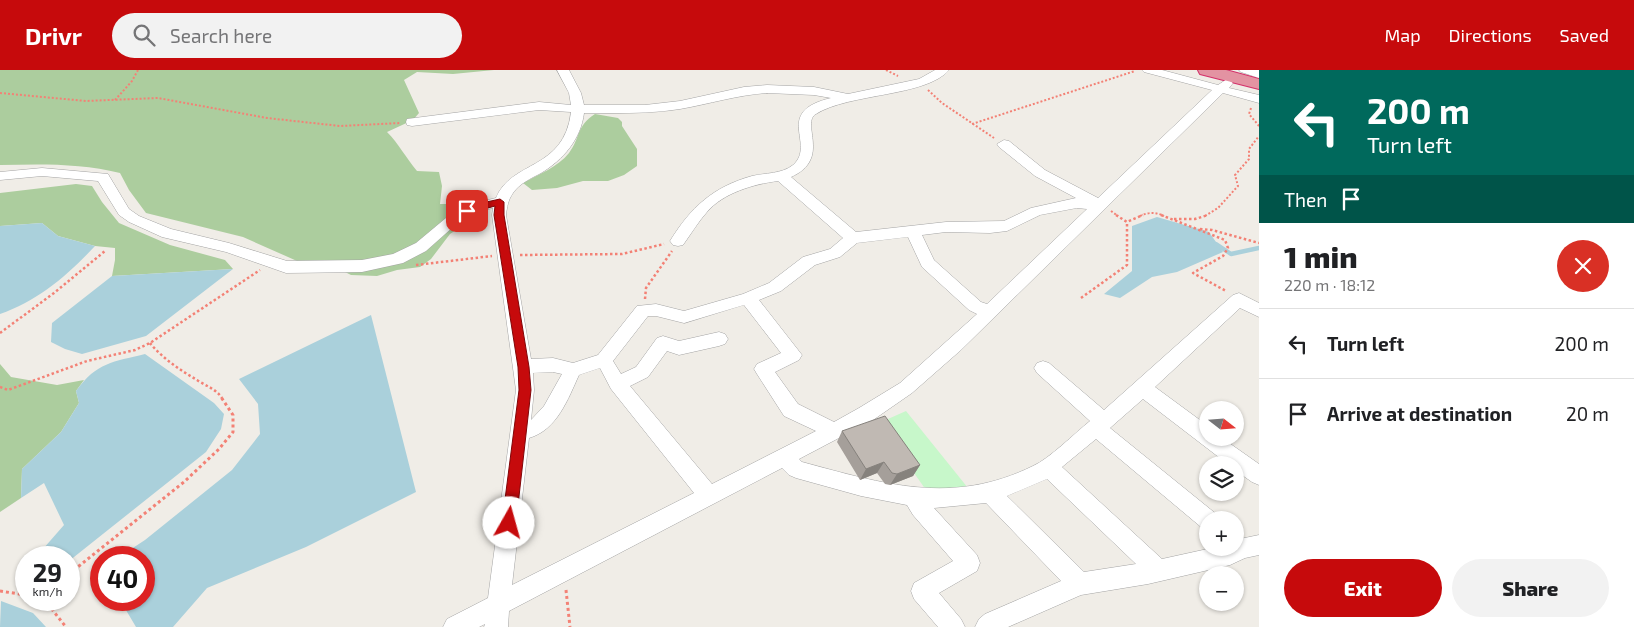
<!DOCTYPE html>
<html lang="en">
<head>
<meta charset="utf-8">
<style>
  :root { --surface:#fff; --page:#f2f2f2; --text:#202124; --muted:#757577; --line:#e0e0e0; --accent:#c60a0c }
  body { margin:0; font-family:"Exo 2",sans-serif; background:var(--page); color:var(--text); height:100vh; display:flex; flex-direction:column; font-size:19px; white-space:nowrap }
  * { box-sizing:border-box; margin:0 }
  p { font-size:16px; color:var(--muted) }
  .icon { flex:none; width:28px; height:28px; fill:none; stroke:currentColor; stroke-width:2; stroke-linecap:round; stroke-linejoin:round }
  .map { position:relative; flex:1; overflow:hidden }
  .side { display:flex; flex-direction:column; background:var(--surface); width:375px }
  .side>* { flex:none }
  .hud { background:#00695c; color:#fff; overflow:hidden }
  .needle { width:32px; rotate:107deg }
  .tools { position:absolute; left:1199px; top:331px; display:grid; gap:10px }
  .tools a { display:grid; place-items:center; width:45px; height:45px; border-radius:50%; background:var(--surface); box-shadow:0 1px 4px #0004; font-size:25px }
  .speed { position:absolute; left:15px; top:476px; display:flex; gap:10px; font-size:25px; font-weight:700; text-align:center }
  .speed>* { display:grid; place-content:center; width:65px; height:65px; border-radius:50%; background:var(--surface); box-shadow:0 1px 4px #0004; line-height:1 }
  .speed small { font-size:12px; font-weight:400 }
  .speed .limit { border:8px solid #d22; background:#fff; color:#111 }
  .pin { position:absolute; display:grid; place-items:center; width:42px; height:42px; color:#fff; margin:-21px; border-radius:10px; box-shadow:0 2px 8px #0006 }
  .me { position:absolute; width:55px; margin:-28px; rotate:7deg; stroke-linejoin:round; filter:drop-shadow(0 0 4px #0008) }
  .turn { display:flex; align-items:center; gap:18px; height:105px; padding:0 25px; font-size:22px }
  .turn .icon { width:65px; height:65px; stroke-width:2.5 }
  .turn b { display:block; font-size:35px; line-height:42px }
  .then { display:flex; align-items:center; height:48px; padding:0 25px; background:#0003; gap:10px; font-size:19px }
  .round { display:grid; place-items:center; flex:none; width:52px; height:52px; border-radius:26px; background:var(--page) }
  .summary { display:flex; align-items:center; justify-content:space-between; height:85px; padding:0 25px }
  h1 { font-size:30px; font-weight:800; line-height:38px }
  .primary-button { display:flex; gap:10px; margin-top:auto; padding:10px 25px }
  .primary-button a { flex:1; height:58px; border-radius:30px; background:var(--accent); color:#fff; font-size:20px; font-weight:800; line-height:58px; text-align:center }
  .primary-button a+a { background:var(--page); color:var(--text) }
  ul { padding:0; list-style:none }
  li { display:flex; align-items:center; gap:15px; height:70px; padding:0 25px; border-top:1px solid var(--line) }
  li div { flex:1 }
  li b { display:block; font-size:19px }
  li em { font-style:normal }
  header { display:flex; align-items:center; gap:30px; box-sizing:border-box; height:70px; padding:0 25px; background:var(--accent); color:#fff }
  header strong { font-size:24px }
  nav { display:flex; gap:28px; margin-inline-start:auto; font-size:18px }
  .search { width:350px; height:45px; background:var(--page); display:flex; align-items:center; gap:12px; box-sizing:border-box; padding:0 18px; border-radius:28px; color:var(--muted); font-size:19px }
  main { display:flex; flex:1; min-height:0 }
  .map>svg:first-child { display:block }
</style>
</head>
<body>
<header>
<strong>Drivr</strong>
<div class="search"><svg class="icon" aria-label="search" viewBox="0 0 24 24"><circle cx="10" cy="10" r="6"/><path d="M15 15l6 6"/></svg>Search here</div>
<nav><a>Map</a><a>Directions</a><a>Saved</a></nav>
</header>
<main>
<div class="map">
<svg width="1259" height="557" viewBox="0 0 1259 557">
  <rect width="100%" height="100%" fill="#f0ede7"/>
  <path fill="#accd9e" d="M0,0H494L453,4L417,2L404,10L419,43L413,50L387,62C399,74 406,88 417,101L439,102L442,116L440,134H462L480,144L450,164L431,189L420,197L397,200L377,206L351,205L325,192L297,191L243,167L146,143L129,120L120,103C81,93 40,94 0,95Z
    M595,44L618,48L622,52V56L637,79V96L624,105L608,111H583L557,118L532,120L523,113C539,104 558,97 569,83C581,67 576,56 595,44Z
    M76,114L92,116L102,132L119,153L170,175L225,190L233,199L112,206L115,190V178L95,176L58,166L42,153L0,156V123Z
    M0,294L11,307L57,315L84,310L76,321L79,333L61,362L22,399L21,428L0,442Z"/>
  <path fill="#c7f7ca" d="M906,341L968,418L926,420L879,353Z"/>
  <path fill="#aad0db" d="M1157,147L1209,162L1223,182L1177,202L1152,207L1120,228L1104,224L1132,201V156Z
    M42,153L58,166L95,176C68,205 38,231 0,244V156Z
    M233,199L146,266L82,284L65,279L51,272L52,253L112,206Z
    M371,245L416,422L306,477L207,518L173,557H136L120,530H144V488L119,487L145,470L232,400L260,364L258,334L239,309Z
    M145,284L214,333L224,344L221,359L206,382L69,491V488L36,487L64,455L44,413L21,428L22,399L61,362L79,333L76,321C97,292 113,292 145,284Z
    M1,531L33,543L46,557H0Z"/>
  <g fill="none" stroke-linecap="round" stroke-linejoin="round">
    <path stroke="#aad0db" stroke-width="4.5" d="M1216,174L1231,184L1259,178"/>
    <g stroke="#a4a4a4" stroke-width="1">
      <path id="minor" d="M557,0H569L581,23L584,35H645L680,31L744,17L767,15L814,17L848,24L919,9L935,0H949C926,27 849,23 816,44C800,53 832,89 791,107L856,162L946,152L1004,151L1031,138L1076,128L1035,106L999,77L997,74L1004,70L1009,71L1045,100L1098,128L1212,20L1144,2L1142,0H1162L1218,15L1227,9L1233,13L1229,18L1259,25V33L1223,23L961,280L912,323L873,350L799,389L802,392C884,414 952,436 1033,396C1049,389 1075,363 1090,351L1037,303L1034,298L1037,293L1043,291L1049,293L1104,340L1233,225L1239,223L1259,233V247L1240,238L1155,317L1208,356V368H1222L1259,394V415L1252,412L1235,400V395H1229L1143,329L1110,358L1215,443L1219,450H1208V460L1201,457L1096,369L1062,397L1162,489L1212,478H1235V470L1259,465V485L1245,488L1230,495L1148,514L1081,525L1008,557H975L979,549L985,544L1061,511L986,433L934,438L977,485L980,493L977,501L939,523L961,549L965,557H938L914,529L911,521L914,513L953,491L913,445L907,435L861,426L796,408L789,405L782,398L509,541L508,557H484L485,554L479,557H443L447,549L488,528L516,320L492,145L493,138L480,141L462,149L426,181L403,193L362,202L286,203L226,182L162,167L129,152L119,145L98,111L42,106L0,110V102L42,98L108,104L129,139L139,146L171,159L229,173L287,191L362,190L393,184L416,173L452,143L471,134L496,128C511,90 564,101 571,42L539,40L412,56L407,55L406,52L407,49L539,32L571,35L569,23ZM767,23L814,25L831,28C772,42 817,74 793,95C782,104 765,103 752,106C713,117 691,137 670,171L673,175L678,176L683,175C691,164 698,152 707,142C723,123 754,114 778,111L843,168L830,179L803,187L769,213L743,224L684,241L656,234L637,236L598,285L573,293L553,288L531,289L506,145C507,137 508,130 513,123C519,114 531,108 541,103C563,90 581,69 584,43C616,43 648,44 680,39C709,34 737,25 767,23ZM1077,138L1087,139L987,234L981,232L934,190L922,165L946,162L990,163L1007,161L1040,145ZM908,167L922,197L969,240L977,244L900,313L859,338L834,352L798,334L775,302L799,290L802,285L759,230L781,221L815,195L840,187L857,173ZM744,235L781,283L757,294L754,299L757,304L784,346L816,361L712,414L630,316L648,307L667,281L679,285L719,276L725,274L728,269L725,264L719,262L679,271L663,266L657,268L636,297L621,304L613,291L648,246H656L684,253ZM600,298L611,319L694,423L512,515L529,368C557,360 568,329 579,305ZM553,302L562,304L544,336L531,350L534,320L533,303ZM1047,409L1136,494L1084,502L1007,426Z
        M1239,0H1259V8L1241,2Z"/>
    </g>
    <g stroke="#d32f69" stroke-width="2">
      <path id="highway" d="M1198,0H1226L1259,9V19L1200,4Z"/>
    </g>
    <path stroke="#f38175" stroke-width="2" stroke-dasharray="2 2" stroke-linecap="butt" d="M886,0L898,6
      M928,20L942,33L994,68
      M0,23L86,31L158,28L267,48L340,56L400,53
      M115,30L132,11L138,0
      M1251,38L1249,44L1259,56
      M972,54L1135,1
      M1111,141L1118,146
      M1140,146C1148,142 1156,142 1164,146
      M1205,146L1218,138L1238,116L1235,105L1249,89V79L1259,66"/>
    <path stroke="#f38175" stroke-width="2.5" stroke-dasharray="2.5 2.5" stroke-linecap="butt" d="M1116,145L1127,152L1143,145
      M1161,145L1225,170L1228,178L1223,186L1193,203L1226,221
      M1174,149H1195L1208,145
      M1200,159L1212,160L1259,173
      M520,185L622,184L664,174
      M416,195L492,186
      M1081,228L1127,195V152
      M645,229L646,218L672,181
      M0,263L54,223L105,181
      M150,273C162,288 180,300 197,310C206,316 216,319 222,328
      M0,317L8,320L87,291L135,280L150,273L260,200"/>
    <path stroke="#f38175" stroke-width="3" stroke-dasharray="3 3" stroke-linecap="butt" d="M69,504L184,412L219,379L233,362V345L221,327
      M566,520L570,557
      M0,521L26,525
      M36,530L50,537L66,557"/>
    <use href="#minor" fill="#fff" fill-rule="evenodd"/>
    <use href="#highway" fill="#e393a2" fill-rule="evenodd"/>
  </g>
  <path fill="#a59f9a" d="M842,361L920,395L913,406L890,415L885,414L877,403L860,410L837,372Z"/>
  <path fill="#86827d" d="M884,392L877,403L860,410L866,399Z
    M920,395L913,406L890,415L897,404Z"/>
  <path fill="#c0b9b3" stroke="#86827d" d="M885,346L920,395L897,404L892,403L884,392L866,399L842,361Z"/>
  <path fill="#c60a0c" stroke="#810608" d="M500,129L504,132V145L529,297L531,320L516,453L514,458L509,460L504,458L502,453L519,320L518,297L494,145L495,136L467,144L462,141L473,135Z"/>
</svg>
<div class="tools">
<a><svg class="needle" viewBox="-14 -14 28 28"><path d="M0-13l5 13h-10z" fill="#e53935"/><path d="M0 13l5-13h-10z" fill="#757577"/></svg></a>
<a><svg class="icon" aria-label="layers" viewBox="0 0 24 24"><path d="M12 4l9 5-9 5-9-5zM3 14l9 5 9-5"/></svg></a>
<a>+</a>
<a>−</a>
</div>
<div class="speed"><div>29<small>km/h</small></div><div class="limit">40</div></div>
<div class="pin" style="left:467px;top:141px;background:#d93025"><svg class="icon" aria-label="arrive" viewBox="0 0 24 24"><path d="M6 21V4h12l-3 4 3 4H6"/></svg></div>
<svg class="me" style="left:509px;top:453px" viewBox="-20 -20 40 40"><circle r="19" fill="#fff"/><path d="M0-13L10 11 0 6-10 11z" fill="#c60a0c"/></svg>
</div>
<section class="side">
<div class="hud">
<div class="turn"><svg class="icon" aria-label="left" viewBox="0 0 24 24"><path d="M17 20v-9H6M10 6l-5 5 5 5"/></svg><div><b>200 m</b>Turn left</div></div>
<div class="then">Then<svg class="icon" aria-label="arrive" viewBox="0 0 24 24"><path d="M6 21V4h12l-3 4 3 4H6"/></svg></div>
</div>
<div class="summary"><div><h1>1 min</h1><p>220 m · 18:12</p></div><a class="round" style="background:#d93025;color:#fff"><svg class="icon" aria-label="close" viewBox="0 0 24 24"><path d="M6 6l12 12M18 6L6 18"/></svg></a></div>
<ul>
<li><svg class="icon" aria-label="left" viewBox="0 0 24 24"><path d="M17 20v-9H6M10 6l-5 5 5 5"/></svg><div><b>Turn left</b></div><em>200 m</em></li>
<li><svg class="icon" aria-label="arrive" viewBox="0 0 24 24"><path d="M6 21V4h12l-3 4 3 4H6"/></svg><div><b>Arrive at destination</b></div><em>20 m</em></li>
</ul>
<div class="primary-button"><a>Exit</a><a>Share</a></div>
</section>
</main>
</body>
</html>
